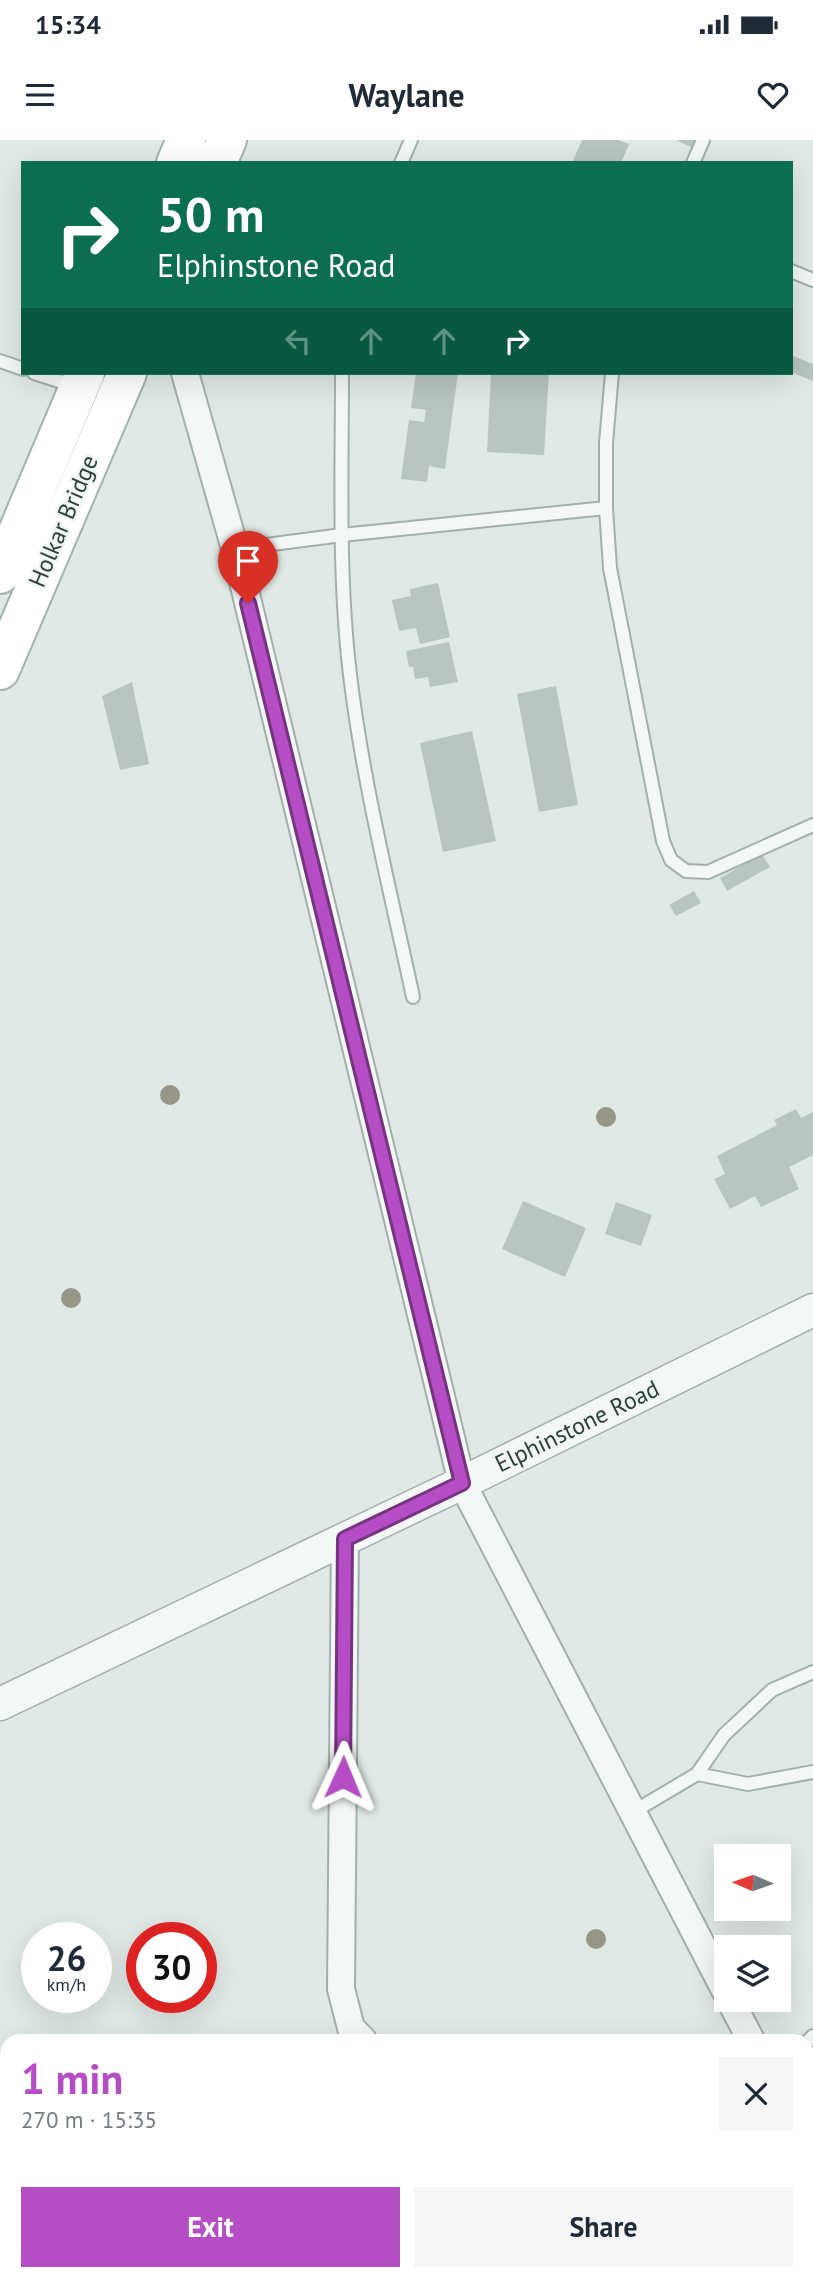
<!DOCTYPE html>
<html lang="en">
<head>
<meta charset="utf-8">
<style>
  :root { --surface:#fff; --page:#f6f6f7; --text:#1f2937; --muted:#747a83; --accent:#b54ec5 }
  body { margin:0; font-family:"PT Sans",sans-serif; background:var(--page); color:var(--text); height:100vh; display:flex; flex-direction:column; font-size:26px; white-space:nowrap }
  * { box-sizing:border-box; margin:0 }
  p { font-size:23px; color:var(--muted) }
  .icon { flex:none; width:38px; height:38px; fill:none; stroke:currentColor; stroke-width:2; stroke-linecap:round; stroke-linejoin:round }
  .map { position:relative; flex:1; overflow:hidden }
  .side { position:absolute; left:0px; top:1894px; width:814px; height:247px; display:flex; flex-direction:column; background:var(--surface); border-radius:21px 21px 0 0; box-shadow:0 7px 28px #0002 }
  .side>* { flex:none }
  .top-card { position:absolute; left:21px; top:21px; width:772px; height:214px; border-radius:0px; box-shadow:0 7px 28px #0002; background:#0b6e4f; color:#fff; overflow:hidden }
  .needle { width:46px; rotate:272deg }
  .tools { position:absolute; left:714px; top:1704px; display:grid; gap:14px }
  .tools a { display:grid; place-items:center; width:77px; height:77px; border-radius:0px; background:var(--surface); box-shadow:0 7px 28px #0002; font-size:35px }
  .speed { position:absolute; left:21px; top:1782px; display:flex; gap:14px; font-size:35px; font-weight:700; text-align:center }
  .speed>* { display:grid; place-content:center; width:91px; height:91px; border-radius:50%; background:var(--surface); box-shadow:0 7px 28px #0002; line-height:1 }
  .speed small { font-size:18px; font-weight:400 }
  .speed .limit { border:10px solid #d22; background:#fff; color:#111 }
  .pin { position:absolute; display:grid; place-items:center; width:60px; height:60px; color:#fff; margin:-72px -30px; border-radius:50% 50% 50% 0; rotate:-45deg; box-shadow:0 0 7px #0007 }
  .pin .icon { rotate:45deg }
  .me { position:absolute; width:77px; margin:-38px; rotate:1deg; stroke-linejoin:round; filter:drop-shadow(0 0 5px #0008) }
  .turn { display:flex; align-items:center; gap:24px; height:147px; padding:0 21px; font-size:32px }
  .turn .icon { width:91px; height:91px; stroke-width:2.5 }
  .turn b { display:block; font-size:49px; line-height:60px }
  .lanes { display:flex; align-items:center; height:66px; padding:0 21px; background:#0003; justify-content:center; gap:35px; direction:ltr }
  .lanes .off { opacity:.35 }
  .round { display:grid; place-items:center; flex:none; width:74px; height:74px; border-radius:0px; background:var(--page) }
  .overview { display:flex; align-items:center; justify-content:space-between; height:119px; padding:0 21px }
  h1 { font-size:42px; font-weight:800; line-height:52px; color:var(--accent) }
  .primary-button { display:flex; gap:14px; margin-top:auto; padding:14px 21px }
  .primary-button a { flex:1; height:80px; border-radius:0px; background:var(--accent); color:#fff; font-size:28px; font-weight:800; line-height:80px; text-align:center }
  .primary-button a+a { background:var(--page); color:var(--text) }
  .status { display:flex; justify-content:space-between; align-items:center; height:49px; padding:0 35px; background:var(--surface); direction:ltr }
  .status svg { height:19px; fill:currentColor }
  header { display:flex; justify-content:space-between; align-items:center; height:91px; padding:0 21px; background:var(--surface); font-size:32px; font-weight:800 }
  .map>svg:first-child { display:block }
</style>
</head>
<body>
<div class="status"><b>15:34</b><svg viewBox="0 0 49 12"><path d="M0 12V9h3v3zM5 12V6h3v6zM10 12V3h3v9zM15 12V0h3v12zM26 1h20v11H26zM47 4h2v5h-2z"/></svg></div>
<header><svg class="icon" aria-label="menu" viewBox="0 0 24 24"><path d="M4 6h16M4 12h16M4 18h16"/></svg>Waylane<svg class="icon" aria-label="heart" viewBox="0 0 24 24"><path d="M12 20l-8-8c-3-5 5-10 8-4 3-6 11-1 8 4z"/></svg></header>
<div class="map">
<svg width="813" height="2139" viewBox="0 0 813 2139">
  <rect width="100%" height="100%" fill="#e1e9e6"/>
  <path fill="#b8c5c0" d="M582,0H619L629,4L621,23H572Z
    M676,0H698L693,8Z
    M791,215L813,224V241L791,232Z
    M416,233H458L445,329L429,326L427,342L401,339L409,280L424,282L426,270L411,268Z
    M491,233H549L544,315L487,312Z
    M438,443L450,497L420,504L416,488L399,491L392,460L411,456L410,449Z
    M449,502L458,542L430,547L428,537L415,539L413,527H409L406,511Z
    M132,542L149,624L120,630L102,556Z
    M556,546L578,665L539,672L517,554Z
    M472,591L496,701L443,712L420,603Z
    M762,714L770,727L727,751L720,738Z
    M694,751L701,763L676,776L669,765Z
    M796,969L801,978L813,972V1015L789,1027L799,1049L761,1067L755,1056L730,1069L714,1039L725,1034L717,1016L777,985L774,980Z
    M523,1061L586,1088L565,1137L502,1109Z
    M616,1062L652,1075L641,1106L605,1094Z
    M655,2133H744L735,2139H658Z"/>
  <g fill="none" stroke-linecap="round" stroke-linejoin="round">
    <g stroke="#a3afab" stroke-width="16">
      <path id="service" d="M401,23L411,0
        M693,23L703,0
        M791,131L813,140
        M0,221L23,229
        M34,233L75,246
        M342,233C342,333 338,435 350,535C363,643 390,750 413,857
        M606,368V303L612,233
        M235,409L342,395L606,368L610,428L663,701L671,720L686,731L708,732L813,685
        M697,1634L748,1644L813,1632
        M633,1672L697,1634L724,1595L772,1550L813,1532
        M807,1902L813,1896"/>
    </g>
    <g stroke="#a3afab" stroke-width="30">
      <path id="minor" d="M185,233L235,409L462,1343L726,1852
        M345,1399L341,1849L351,1888L363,1900
        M730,1860L751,1900
        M807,2007L813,2019"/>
    </g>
    <g stroke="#a3afab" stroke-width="35">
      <path id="tertiary" d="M0,1564L462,1343L813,1170"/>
    </g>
    <g stroke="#a1b3ac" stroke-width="42">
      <path id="primary" d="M176,23L186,0
        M217,23L227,0
        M0,434L85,233
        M0,530L127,233"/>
    </g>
    <use href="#service" stroke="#f3f7f6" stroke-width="12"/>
    <use href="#minor" stroke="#f3f7f6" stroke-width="26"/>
    <use href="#tertiary" stroke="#f3f7f6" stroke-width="32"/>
    <use href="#primary" stroke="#fff" stroke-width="38"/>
  </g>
  <g fill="#979787">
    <circle cx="170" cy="955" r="10"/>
    <circle cx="606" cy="977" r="10"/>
    <circle cx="71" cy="1158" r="10"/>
    <circle cx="596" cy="1799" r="10"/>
  </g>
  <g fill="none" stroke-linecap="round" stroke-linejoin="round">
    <g stroke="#763380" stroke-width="18">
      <path id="route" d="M248,463L462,1343L345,1399L343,1637"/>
    </g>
    <use href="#route" stroke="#b54ec5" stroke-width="12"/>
  </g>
  <g text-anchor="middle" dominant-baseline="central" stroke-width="5" stroke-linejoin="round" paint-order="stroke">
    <g font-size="24" fill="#2a3f38" stroke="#f0f6f4">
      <text transform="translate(63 381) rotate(-67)">Holkar Bridge</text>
      <text transform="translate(577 1286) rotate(-26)">Elphinstone Road</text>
    </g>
  </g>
</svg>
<div class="tools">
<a><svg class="needle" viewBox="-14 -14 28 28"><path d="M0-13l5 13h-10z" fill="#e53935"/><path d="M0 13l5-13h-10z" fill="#747a83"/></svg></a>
<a><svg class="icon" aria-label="layers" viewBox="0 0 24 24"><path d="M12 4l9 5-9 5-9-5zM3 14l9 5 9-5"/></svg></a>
</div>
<div class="speed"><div>26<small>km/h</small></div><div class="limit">30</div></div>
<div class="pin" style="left:248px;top:463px;background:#d93025"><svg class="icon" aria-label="arrive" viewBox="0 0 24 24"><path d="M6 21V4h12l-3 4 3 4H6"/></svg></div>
<svg class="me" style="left:343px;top:1637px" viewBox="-20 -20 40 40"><path d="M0-17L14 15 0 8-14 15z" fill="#b54ec5" stroke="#fff" stroke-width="4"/></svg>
<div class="top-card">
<div class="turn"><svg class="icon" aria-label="right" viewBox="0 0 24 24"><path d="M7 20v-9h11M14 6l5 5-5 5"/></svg><div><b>50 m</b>Elphinstone Road</div></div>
<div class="lanes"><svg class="icon off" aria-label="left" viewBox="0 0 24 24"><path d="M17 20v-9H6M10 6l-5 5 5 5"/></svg><svg class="icon off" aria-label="ahead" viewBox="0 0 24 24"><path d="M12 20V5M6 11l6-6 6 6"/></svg><svg class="icon off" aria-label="ahead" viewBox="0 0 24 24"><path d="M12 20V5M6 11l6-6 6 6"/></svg><svg class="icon" aria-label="right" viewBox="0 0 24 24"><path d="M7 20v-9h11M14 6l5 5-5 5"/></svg></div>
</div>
<section class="side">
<div class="overview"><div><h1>1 min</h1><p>270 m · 15:35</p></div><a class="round"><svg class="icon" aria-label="close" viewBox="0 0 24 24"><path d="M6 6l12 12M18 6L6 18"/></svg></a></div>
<div class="primary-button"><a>Exit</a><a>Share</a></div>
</section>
</div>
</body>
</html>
